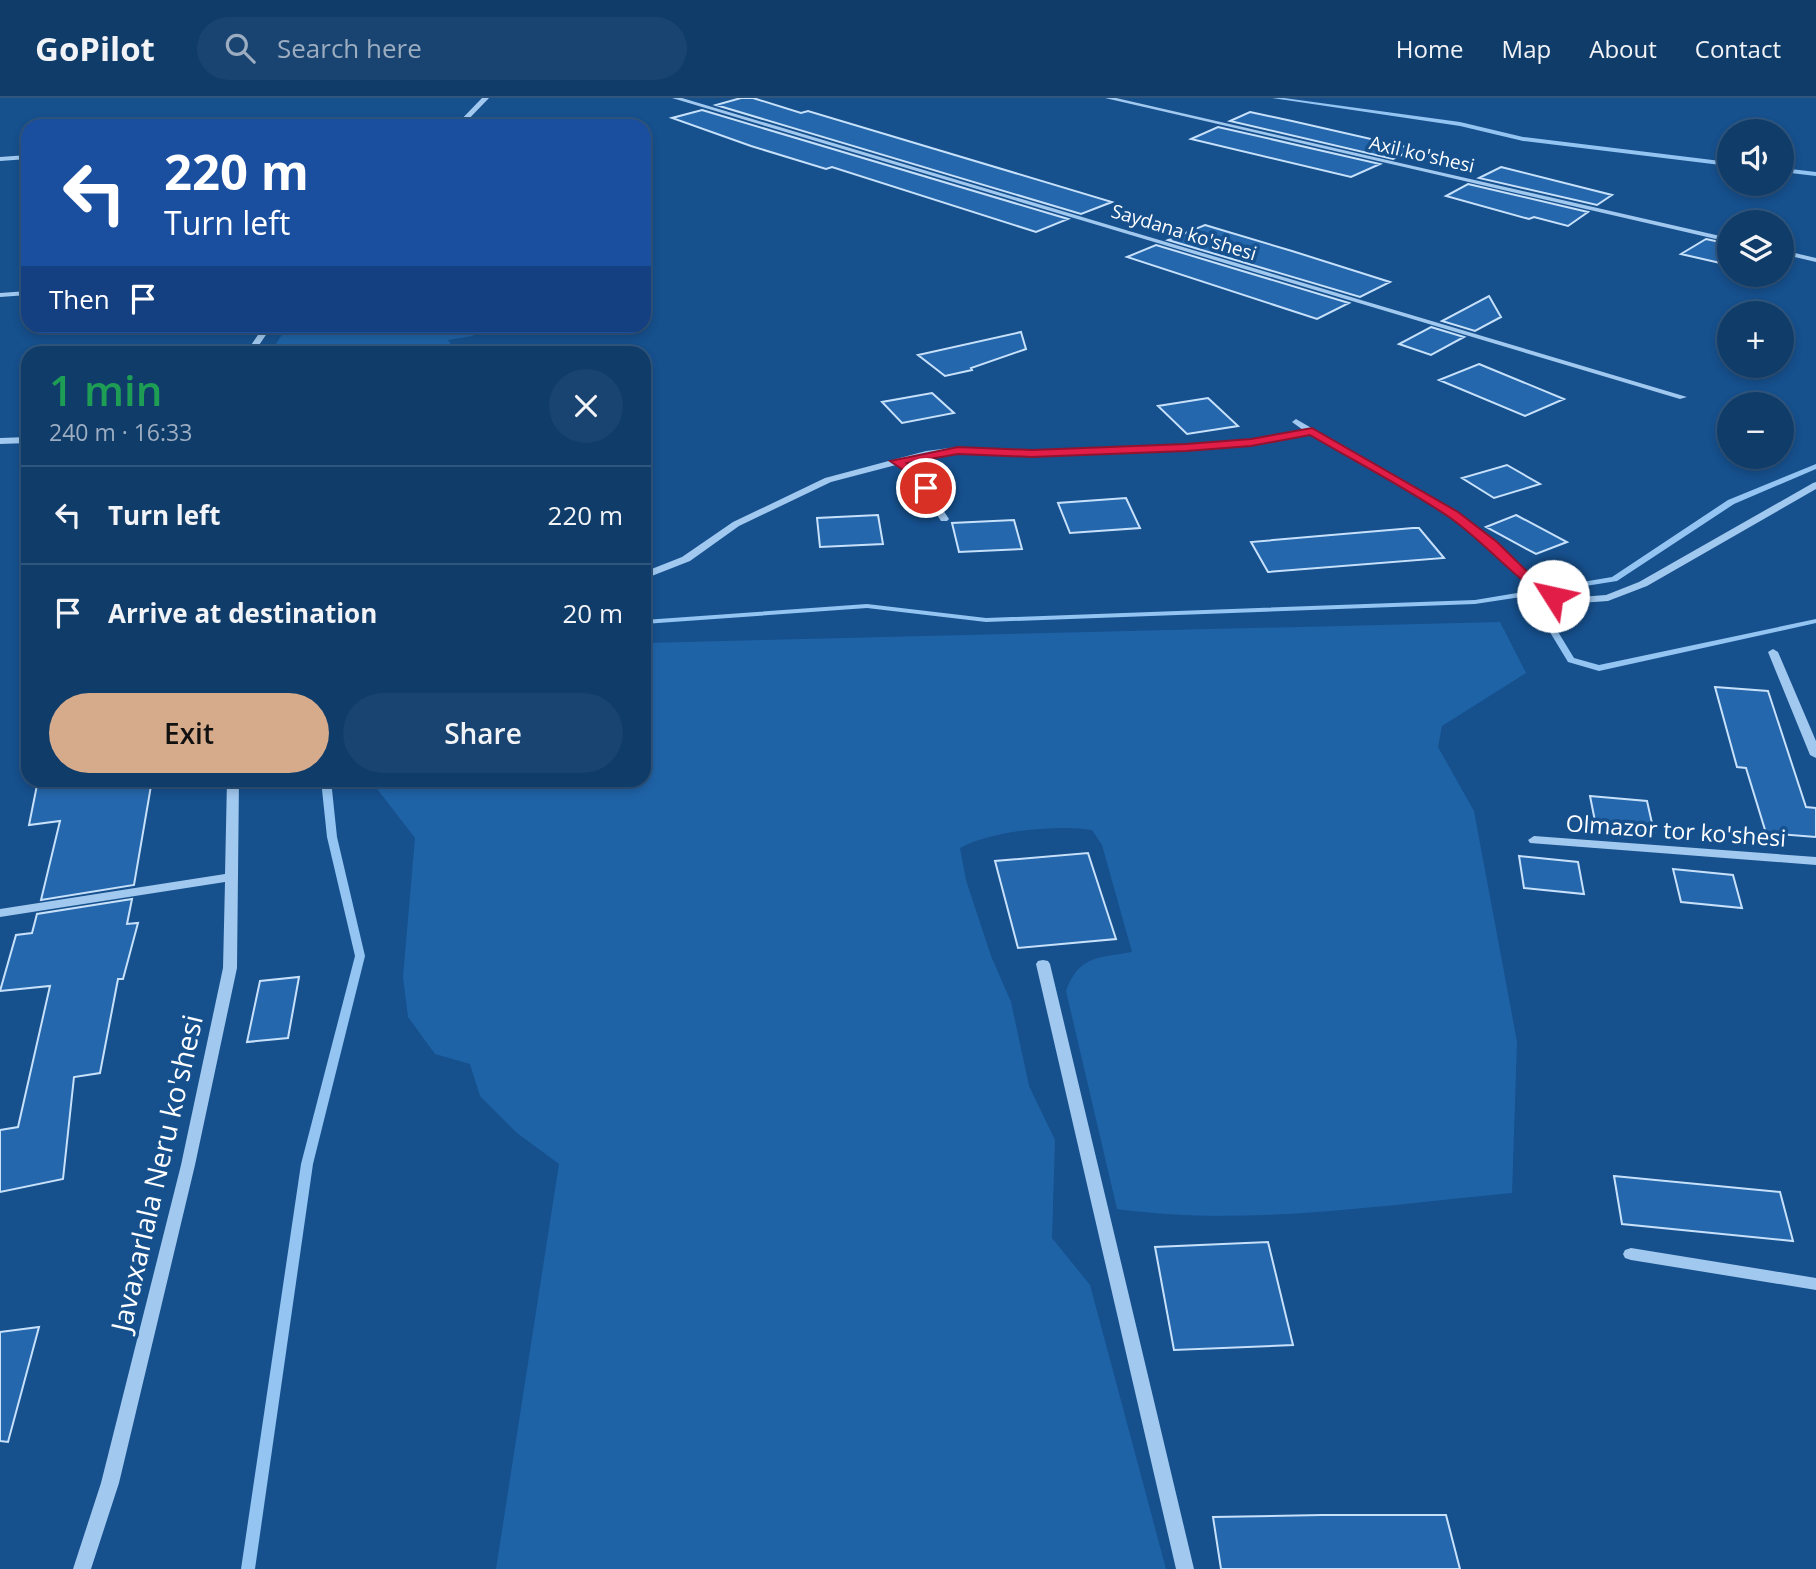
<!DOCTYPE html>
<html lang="en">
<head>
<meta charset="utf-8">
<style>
  :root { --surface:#103c6a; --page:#194370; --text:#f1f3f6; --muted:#9cadc1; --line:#30567e; --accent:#d6ab8b }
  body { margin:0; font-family:"Open Sans",sans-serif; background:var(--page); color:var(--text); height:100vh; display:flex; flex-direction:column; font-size:26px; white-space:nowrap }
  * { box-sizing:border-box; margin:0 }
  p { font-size:23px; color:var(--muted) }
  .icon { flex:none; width:38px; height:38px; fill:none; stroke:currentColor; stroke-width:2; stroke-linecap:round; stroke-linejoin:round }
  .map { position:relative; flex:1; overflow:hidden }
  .sheet { position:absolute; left:21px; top:248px; width:630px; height:441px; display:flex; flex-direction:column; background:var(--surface); border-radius:21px; box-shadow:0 4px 10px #0003,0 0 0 2px var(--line) }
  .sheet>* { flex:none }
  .hud { position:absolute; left:21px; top:21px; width:630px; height:214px; border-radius:21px; box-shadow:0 4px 10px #0003,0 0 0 2px var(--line); background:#1a4fa0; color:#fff; overflow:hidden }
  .tools { position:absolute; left:1717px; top:21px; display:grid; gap:14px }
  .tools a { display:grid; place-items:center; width:77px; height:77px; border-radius:50%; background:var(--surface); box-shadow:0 4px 10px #0003,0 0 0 2px var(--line); font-size:35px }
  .pin { position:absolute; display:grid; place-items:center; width:60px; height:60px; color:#fff; margin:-30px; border:4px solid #fff; border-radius:50%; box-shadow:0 2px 7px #0007 }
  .me { position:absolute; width:77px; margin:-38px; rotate:305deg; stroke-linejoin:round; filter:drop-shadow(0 0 5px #0008) }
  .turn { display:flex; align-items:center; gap:24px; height:147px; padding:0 28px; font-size:32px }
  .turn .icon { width:91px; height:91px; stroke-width:2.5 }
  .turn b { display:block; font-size:49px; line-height:60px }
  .then { display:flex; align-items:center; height:66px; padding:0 28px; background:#0003; gap:14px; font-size:26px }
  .round { display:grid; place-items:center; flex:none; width:74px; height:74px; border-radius:37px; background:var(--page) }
  .head { display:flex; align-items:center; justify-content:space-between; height:119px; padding:0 28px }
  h1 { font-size:42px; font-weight:600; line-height:52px; color:#1e9e55 }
  .action { display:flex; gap:14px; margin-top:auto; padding:14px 28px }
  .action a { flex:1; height:80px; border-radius:42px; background:var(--accent); color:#111; font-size:28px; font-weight:600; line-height:80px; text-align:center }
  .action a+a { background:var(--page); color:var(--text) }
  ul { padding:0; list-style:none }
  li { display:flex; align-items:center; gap:21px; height:98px; padding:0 28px; border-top:2px solid var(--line) }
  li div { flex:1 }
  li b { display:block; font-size:26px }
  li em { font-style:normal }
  header { display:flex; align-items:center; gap:42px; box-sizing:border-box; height:98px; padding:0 35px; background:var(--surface); border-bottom:2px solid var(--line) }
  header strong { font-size:33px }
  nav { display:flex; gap:38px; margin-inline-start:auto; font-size:24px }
  .search { width:490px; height:63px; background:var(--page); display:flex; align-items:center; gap:18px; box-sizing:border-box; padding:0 24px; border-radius:38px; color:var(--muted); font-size:26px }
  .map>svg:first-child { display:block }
</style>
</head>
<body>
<header>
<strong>GoPilot</strong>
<div class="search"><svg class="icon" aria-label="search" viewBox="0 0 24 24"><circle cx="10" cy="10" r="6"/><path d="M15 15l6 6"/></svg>Search here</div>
<nav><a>Home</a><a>Map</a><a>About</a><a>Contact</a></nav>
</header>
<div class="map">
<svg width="1816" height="1471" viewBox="0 0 1816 1471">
  <rect width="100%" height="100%" fill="#16508d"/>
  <path fill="#1f63a7" d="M300,228H473L476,233L473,238L448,242L456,255H270L285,232Z
    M1500,524L1526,575L1442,628L1438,649L1474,713L1517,944L1512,1095C1381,1107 1248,1129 1117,1111L1066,893C1079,857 1099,860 1132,854L1102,747L1092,732C1058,726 989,733 960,750L966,782L991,858L1011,904L1029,988L1055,1042L1052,1140L1090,1187L1166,1471H496L559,1066L517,1035L480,998L470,966L435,956L408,919L403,879L415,740L371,683L644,682V545Z"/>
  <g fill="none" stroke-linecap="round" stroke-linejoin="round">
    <path fill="#93c4f2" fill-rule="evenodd" d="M1272,0H1284L1460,24L1523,39L1729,64V68L1523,43L1460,28Z
      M1782,70L1816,74V78L1782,74Z
      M1816,366V371L1734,406L1617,483L1535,496L1574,560L1599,567L1816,521V525L1599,573L1568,564L1528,498L1475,506L986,524L867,510L644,526V522L867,506L986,520L1475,502L1612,479L1728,402Z
      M321,682H331L337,739L365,858L313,1066L255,1471H241L301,1066L355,858L327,739Z"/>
  </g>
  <path fill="#2567ac" stroke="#c7e1fb" stroke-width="2" d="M741,0H753L801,15L808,13L1112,104L1081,116L716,7Z
    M702,12L1068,121L1036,134L832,69L826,71L751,48L672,20Z
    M1250,14L1292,23L1415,51L1393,61L1230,23Z
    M1218,29L1380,66L1351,79L1191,41Z
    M1501,69L1612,97L1597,107L1479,80Z
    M1468,86L1588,114L1568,128L1534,119L1529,121L1446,98Z
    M1205,127L1292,153L1390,184L1360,199L1168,142Z
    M1706,141L1729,146V167L1681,156Z
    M1156,147L1349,205L1317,221L1127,159Z
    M1489,198L1501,219L1475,233L1442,223Z
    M1431,229L1464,239L1431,257L1399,246Z
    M1021,234L1026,251L971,270L972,272L945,278L918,257Z
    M1479,266L1564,301L1525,318L1439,282Z
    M932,295L954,315L902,325L882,304Z
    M1208,300L1238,328L1187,336L1158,308Z
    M1507,367L1540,386L1494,400L1462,380Z
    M1126,400L1140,430L1070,435L1058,405Z
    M878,417L883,446L820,449L817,420Z
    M1516,417L1567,444L1536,456L1486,429Z
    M1014,422L1022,451L959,454L952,425Z
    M1413,430H1419L1444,460L1268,474L1251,444Z
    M1715,589L1768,593L1806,709L1816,710V739L1766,735L1746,670L1737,669Z
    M38,682H152L134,787L41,802L60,723L29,727Z
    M1590,698L1647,703L1654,734L1596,728Z
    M1088,755L1116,841L1018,850L995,763Z
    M1519,758L1578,764L1584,796L1524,790Z
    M1673,771L1733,777L1742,810L1681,804Z
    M132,801L127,826L138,825L123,881H118L100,975L74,979L63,1081L0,1094V1032L18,1029L50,888L0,893L16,837L32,835L37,816Z
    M299,879L288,940L247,944L260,883Z
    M1614,1078L1780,1094L1793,1143L1622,1126Z
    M1268,1144L1293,1247L1174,1252L1155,1149Z
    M39,1229L8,1344L0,1343V1234Z
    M1322,1417H1446L1460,1471H1221L1213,1419Z"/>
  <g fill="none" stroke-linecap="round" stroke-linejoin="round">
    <path fill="#a1c8ef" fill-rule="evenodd" d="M482,0H489L462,28H455Z
      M672,0H682L1687,299L1680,301Z
      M1105,0H1116L1729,140V144Z
      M28,57V61L0,63V59Z
      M1782,152L1816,160V164L1782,156Z
      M28,193V197L0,199V195Z
      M264,228H272L253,256H245Z
      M1296,321L1457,415L1496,445L1538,484L1567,500L1606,497L1639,484L1813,385L1816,384V391L1647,488L1608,503L1565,506L1530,488L1490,449L1451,419L1310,336L1251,348L1186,353L1032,358L958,355L926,359L905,364L916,371L949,421L947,423H941L910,375L896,367L831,384L739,428L690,463L644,481V474L682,459L733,424L825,380L926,353L958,349L1032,352L1186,347L1251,342L1303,332L1292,324Z
      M28,339V345L0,346V340Z
      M1773,551L1778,554L1816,643V660L1810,657L1768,554Z
      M227,682H239L237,870L195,1067L119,1385L91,1471H73L101,1385L181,1067L223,870L225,784L0,819V811L225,776Z
      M1534,738L1816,759V767L1530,745L1528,742Z
      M1043,862L1048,863L1050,866L1194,1471H1176L1036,866L1038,863Z
      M1631,1150L1816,1180V1192L1631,1162L1625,1160L1623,1156L1625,1152Z"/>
  </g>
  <path fill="#e11d48" stroke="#92132f" stroke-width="2" d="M1312,330L1458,414L1497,444L1538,484L1560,498L1549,501C1512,479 1485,444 1449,419C1405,389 1356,364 1310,337L1251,348L1186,353L1032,359L958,356L907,365L917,371L932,390L926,394L909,376L890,363L958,349L1032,352L1186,346L1251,341Z"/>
  <g text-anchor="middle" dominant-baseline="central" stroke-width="7" stroke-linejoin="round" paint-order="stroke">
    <g font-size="19" fill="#fff" stroke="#16508d">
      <text transform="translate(1422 56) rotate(13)">Axil ko'shesi</text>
      <text transform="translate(1184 134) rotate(17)">Saydana ko'shesi</text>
    </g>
    <g font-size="23" fill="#fff" stroke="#16508d">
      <text transform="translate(1676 732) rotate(4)">Olmazor tor ko'shesi</text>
    </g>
    <g font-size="28" fill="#fff" stroke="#16508d">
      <text transform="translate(156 1075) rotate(-77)">Javaxarlala Neru ko'shesi</text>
    </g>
  </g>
</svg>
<div class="tools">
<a><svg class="icon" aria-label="sound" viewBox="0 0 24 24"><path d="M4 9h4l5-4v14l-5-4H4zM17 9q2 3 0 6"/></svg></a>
<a><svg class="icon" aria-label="layers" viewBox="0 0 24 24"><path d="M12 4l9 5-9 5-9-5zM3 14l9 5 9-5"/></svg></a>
<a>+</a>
<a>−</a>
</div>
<div class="pin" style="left:926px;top:390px;background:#d93025"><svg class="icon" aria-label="arrive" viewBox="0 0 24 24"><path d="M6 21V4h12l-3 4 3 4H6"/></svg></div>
<svg class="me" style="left:1553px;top:498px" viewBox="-20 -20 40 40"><circle r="19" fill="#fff"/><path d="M0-13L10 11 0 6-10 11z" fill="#e11d48"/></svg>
<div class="hud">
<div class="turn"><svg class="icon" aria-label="left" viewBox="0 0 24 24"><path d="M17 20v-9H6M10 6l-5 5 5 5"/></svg><div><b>220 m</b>Turn left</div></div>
<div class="then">Then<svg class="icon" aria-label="arrive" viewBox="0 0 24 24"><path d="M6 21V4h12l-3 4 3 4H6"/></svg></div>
</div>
<section class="sheet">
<div class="head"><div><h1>1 min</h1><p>240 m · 16:33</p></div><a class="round"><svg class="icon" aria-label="close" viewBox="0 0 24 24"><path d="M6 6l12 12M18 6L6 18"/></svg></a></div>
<ul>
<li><svg class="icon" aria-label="left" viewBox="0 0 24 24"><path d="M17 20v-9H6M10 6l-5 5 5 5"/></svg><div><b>Turn left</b></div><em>220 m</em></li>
<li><svg class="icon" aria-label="arrive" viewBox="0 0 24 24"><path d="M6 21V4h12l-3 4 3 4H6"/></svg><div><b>Arrive at destination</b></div><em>20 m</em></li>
</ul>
<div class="action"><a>Exit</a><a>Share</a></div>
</section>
</div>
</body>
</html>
